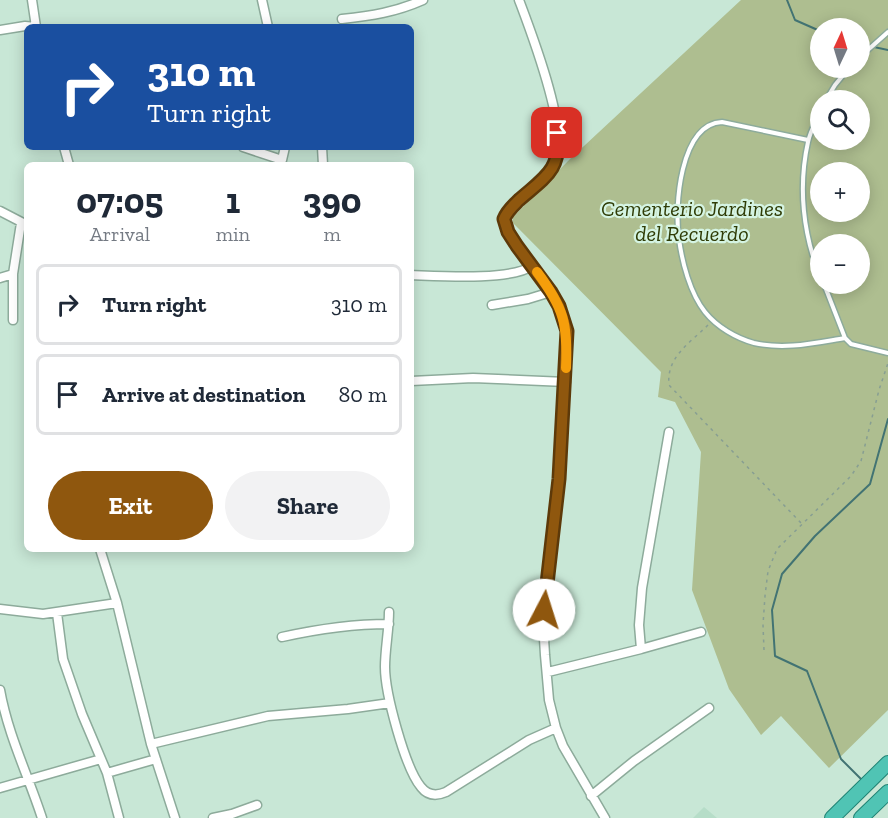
<!DOCTYPE html>
<html lang="en">
<head>
<meta charset="utf-8">
<style>
  :root { --surface:#fff; --page:#f2f2f3; --text:#1f2937; --muted:#747a83; --line:#e0e1e3; --accent:#8f570e }
  body { margin:0; font-family:"Zilla Slab",serif; background:var(--page); color:var(--text); height:100vh; display:flex; flex-direction:column; font-size:22px; white-space:nowrap }
  * { box-sizing:border-box; margin:0 }
  p { font-size:20px; color:var(--muted) }
  .icon { flex:none; width:33px; height:33px; fill:none; stroke:currentColor; stroke-width:2; stroke-linecap:round; stroke-linejoin:round }
  .map { position:relative; flex:1; overflow:hidden }
  .panel { position:absolute; left:24px; top:162px; width:390px; height:390px; display:flex; flex-direction:column; background:var(--surface); border-radius:9px; box-shadow:0 3px 15px #0003 }
  .panel>* { flex:none }
  .banner { position:absolute; left:24px; top:24px; width:390px; height:126px; border-radius:9px; box-shadow:0 3px 15px #0003; background:#1a4fa0; color:#fff; overflow:hidden }
  .needle { width:39px; rotate:4deg }
  .tools { position:absolute; left:810px; top:18px; display:grid; gap:12px }
  .tools a { display:grid; place-items:center; width:60px; height:60px; border-radius:50%; background:var(--surface); box-shadow:0 3px 15px #0003; font-size:30px }
  .pin { position:absolute; display:grid; place-items:center; width:51px; height:51px; color:#fff; margin:-26px; border-radius:12px; box-shadow:0 3px 9px #0006 }
  .me { position:absolute; width:66px; margin:-33px; rotate:5deg; stroke-linejoin:round; filter:drop-shadow(0 0 4px #0008) }
  .turn { display:flex; align-items:center; gap:21px; height:126px; padding:0 24px; font-size:27px }
  .turn .icon { width:78px; height:78px; stroke-width:2.5 }
  .turn b { display:block; font-size:42px; line-height:51px }
  .eta { display:flex; justify-content:space-evenly; align-items:center; height:102px; text-align:center }
  .eta b { font-size:36px; font-weight:800; line-height:42px }
  .primary-button { display:flex; gap:12px; margin-top:auto; padding:12px 24px }
  .primary-button a { flex:1; height:69px; border-radius:36px; background:var(--accent); color:#fff; font-size:24px; font-weight:800; line-height:69px; text-align:center }
  .primary-button a+a { background:var(--page); color:var(--text) }
  ul { padding:0; list-style:none }
  li { display:flex; align-items:center; gap:18px; height:81px; margin:0 12px 9px; padding:0 12px; border:3px solid var(--line); border-radius:9px }
  li div { flex:1 }
  li b { display:block; font-size:22px }
  li em { font-style:normal }
  .map>svg:first-child { display:block }
</style>
</head>
<body>
<div class="map">
<svg width="888" height="818" viewBox="0 0 888 818">
  <rect width="100%" height="100%" fill="#c8e7d6"/>
  <path fill="#b6ddc8" d="M704,807L717,818H693Z"/>
  <path fill="#aebe90" fill-rule="evenodd" d="M741,0H888V710L829,768L781,716L761,735L729,689L692,590L701,452L675,402L658,397L661,372L513,223V217L570,159ZM820,28H860V68H820ZM820,100H860V140H820ZM820,172H860V212H820ZM820,244H860V284H820Z"/>
  <g fill="none" stroke-linecap="round" stroke-linejoin="round">
    <path stroke="#427373" stroke-width="2" d="M787,0L795,20L820,31
      M860,44L888,50
      M862,780L841,759L807,671L775,656L772,610L782,574L815,536L870,484L888,419"/>
    <g stroke="#8dab9b" stroke-width="7">
      <path id="service" d="M860,57L888,32
        M826,100L835,85L849,68
        M820,112C816,121 810,132 808,142C798,187 803,234 820,276
        M808,140L722,122C680,124 674,207 679,239C682,262 690,293 705,312C717,327 736,338 754,343C785,350 814,343 845,338
        M824,284L845,338L851,344L888,353"/>
    </g>
    <g stroke="#8dab9b" stroke-width="11">
      <path id="minor" d="M32,0L36,27
        M262,0L268,27
        M519,0C531,32 571,135 555,165C544,184 520,196 506,214L504,219L508,232L551,292L559,306L567,331L559,479L543,622L545,655L549,700L556,728L563,746L605,818
        M342,19C371,16 396,12 423,0
        M0,30L25,26L36,27
        M64,147L69,165
        M243,147L282,160L285,147
        M322,147L323,165
        M0,211L27,225
        M411,275C439,276 510,281 532,266
        M0,278L13,274
        M492,305L528,299L551,292
        M13,320V274L21,223
        M411,381L473,378L566,382
        M100,549L117,603L151,744L175,818
        M0,609L43,614L117,603
        M389,612C389,630 385,649 385,667C385,693 405,768 421,787C428,796 437,796 446,792L529,740L556,728
        M57,613L63,659L82,714L107,773L119,818
        M282,637C318,629 352,624 389,624
        M641,649L639,625L642,588L669,432
        M548,672L641,649L701,632
        M0,690C8,735 28,775 42,818
        M151,744L268,716L348,709L390,703
        M107,773L156,759
        M0,788L101,759
        M591,796L634,761L709,708
        M213,818L232,814L257,805"/>
    </g>
    <g stroke="#208374" stroke-width="16">
      <path id="trunk" d="M832,818L888,763
        M861,818L888,792"/>
    </g>
    <path stroke="#879e92" stroke-width="1.5" stroke-dasharray="3 4.5" stroke-linecap="butt" d="M708,325C690,343 666,357 669,385L802,524
      M764,650L763,625L765,596L768,571L777,549L851,476L861,461L879,390L888,363"/>
    <use href="#service" stroke="#fff" stroke-width="4"/>
    <use href="#minor" stroke="#fff" stroke-width="8"/>
    <use href="#trunk" stroke="#50c4b4" stroke-width="14"/>
  </g>
  <g fill="none" stroke-linecap="round" stroke-linejoin="round">
    <g stroke="#5d3909" stroke-width="15">
      <path id="route" d="M544,610L559,479L567,331L559,306L551,292L517,246L508,232L504,219C507,211 513,206 519,200C544,178 562,170 557,133"/>
    </g>
    <use href="#route" stroke="#8f570e" stroke-width="10"/>
    <path stroke="#f59e0b" stroke-width="10" d="M537,272C564,308 568,324 566,368"/>
  </g>
  <g text-anchor="middle" dominant-baseline="central" stroke-width="4.5" stroke-linejoin="round" paint-order="stroke">
    <g font-size="22" font-style="italic" fill="#2f3c06" stroke="#d5f4e3">
      <text x="692" y="208">Cementerio Jardines<tspan x="692" dy="25">del Recuerdo</tspan></text>
    </g>
  </g>
</svg>
<div class="tools">
<a><svg class="needle" viewBox="-14 -14 28 28"><path d="M0-13l5 13h-10z" fill="#e53935"/><path d="M0 13l5-13h-10z" fill="#747a83"/></svg></a>
<a><svg class="icon" aria-label="search" viewBox="0 0 24 24"><circle cx="10" cy="10" r="6"/><path d="M15 15l6 6"/></svg></a>
<a>+</a>
<a>−</a>
</div>
<div class="pin" style="left:557px;top:133px;background:#d93025"><svg class="icon" aria-label="arrive" viewBox="0 0 24 24"><path d="M6 21V4h12l-3 4 3 4H6"/></svg></div>
<svg class="me" style="left:544px;top:610px" viewBox="-20 -20 40 40"><circle r="19" fill="#fff"/><path d="M0-13L10 11 0 6-10 11z" fill="#8f570e"/></svg>
<div class="banner">
<div class="turn"><svg class="icon" aria-label="right" viewBox="0 0 24 24"><path d="M7 20v-9h11M14 6l5 5-5 5"/></svg><div><b>310 m</b>Turn right</div></div>
</div>
<section class="panel">
<div class="eta">
<div><b>07:05</b><p>Arrival</p></div>
<div><b>1</b><p>min</p></div>
<div><b>390</b><p>m</p></div>
</div>
<ul>
<li><svg class="icon" aria-label="right" viewBox="0 0 24 24"><path d="M7 20v-9h11M14 6l5 5-5 5"/></svg><div><b>Turn right</b></div><em>310 m</em></li>
<li><svg class="icon" aria-label="arrive" viewBox="0 0 24 24"><path d="M6 21V4h12l-3 4 3 4H6"/></svg><div><b>Arrive at destination</b></div><em>80 m</em></li>
</ul>
<div class="primary-button"><a>Exit</a><a>Share</a></div>
</section>
</div>
</body>
</html>
